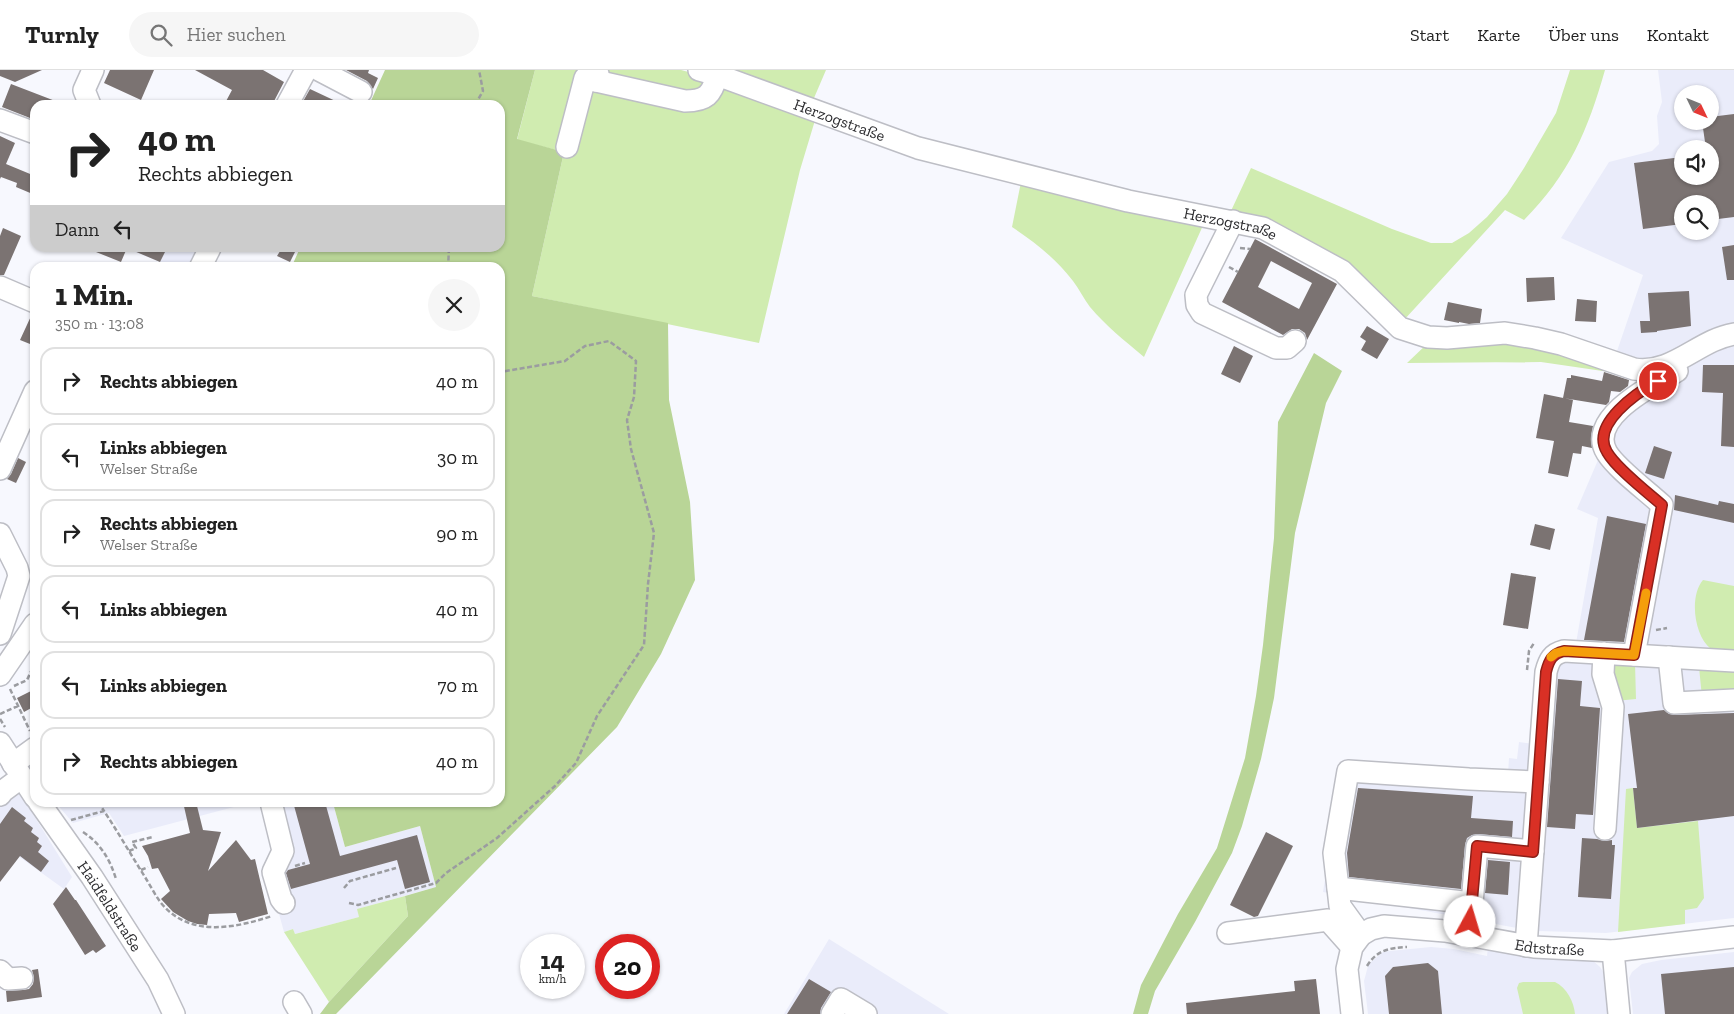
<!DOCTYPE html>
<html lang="de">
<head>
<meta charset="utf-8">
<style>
  :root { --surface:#fff; --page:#f6f6f6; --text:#222; --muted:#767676; --line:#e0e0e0 }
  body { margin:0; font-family:"Zilla Slab",serif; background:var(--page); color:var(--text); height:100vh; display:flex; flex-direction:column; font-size:19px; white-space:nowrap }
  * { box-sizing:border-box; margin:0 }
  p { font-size:16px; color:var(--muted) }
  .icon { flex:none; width:28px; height:28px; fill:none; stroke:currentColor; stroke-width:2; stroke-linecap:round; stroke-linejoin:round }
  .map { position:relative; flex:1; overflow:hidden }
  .sheet { position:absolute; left:30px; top:192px; width:475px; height:545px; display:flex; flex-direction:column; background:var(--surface); border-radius:15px; box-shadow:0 1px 4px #0004 }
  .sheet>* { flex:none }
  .banner { position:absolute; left:30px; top:30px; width:475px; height:152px; border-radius:15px; box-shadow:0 1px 4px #0004; background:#fff; color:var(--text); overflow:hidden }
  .needle { width:32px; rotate:133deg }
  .buttons { position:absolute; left:1674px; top:15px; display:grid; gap:10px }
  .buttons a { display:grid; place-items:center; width:45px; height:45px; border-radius:50%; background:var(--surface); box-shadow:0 1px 4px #0004; font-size:25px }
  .speed { position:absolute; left:520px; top:864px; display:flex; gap:10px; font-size:25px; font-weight:700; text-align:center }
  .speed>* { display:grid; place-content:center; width:65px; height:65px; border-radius:50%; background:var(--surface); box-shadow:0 1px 4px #0004; line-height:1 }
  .speed small { font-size:12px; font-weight:400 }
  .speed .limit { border:8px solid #d22; background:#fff; color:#111 }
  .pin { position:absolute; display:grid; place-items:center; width:42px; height:42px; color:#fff; margin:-21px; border:2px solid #fff; border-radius:50%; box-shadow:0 1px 5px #0007 }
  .me { position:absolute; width:55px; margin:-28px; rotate:6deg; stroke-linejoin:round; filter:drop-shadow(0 0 4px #0008) }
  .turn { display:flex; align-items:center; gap:18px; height:105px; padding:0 25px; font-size:22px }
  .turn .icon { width:65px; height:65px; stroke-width:2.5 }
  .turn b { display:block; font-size:35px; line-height:42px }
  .then { display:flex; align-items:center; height:48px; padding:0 25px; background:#0003; gap:10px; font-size:19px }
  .round { display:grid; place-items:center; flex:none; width:52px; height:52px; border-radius:26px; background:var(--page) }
  .overview { display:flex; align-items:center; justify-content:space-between; height:85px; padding:0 25px }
  h1 { font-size:30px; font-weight:700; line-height:38px }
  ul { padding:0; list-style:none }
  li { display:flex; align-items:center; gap:15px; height:68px; margin:0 10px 8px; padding:0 15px; border:2px solid var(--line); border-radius:15px }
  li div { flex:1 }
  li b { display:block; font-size:19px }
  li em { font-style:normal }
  header { display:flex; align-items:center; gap:30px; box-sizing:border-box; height:70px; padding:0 25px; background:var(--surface); border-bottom:1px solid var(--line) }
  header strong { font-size:24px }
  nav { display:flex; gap:28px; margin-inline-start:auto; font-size:18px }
  .search { width:350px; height:45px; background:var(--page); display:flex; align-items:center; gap:12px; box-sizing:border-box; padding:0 18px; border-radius:28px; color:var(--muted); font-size:19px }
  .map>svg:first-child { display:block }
</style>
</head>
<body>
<header>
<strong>Turnly</strong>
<div class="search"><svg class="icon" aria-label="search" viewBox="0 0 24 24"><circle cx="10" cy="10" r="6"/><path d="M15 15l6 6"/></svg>Hier suchen</div>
<nav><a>Start</a><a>Karte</a><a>Über uns</a><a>Kontakt</a></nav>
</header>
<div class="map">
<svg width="1734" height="944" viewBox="0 0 1734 944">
  <rect width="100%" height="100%" fill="#f7f8fe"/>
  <path fill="#eaecfa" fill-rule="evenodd" d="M1658,0H1734V258L1718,261L1689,270L1646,299L1615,287L1643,205L1561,168L1609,92L1652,81L1659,74L1657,46L1662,32ZM1682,24H1710V51H1682ZM1682,79H1710V106H1682ZM1682,134H1710V161H1682Z
    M125,178H202L192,198L173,197Z
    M1734,272V585L1576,573L1598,448L1577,439L1598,390L1620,350L1672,309L1687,299L1693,291Z
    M1557,591L1734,599V848L1606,863L1538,861L1536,859Z
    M1519,672L1535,674L1517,858L1323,822L1344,692L1508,704L1509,688L1517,689Z
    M20,723L72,807L64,819L0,773V733L8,725Z
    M56,733H249L124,766L109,743L73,753Z
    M265,733H333L345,777L420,756L436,817L358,839L359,847L295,864L293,859L284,862L273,822L277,786Z
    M829,869L949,944H784Z
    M1431,877L1454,879L1487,886L1488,877L1592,890L1600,897L1606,906L1611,944H1368L1364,911L1368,896L1372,891L1383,882L1390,881Z
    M1734,882V944H1633L1629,908L1632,902L1642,894L1661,890Z"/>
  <path fill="#d0ecb0" d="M535,0H681L715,9L816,47L800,100L759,273L532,226L564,82L517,70Z
    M718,0H826L811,35Z
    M1570,0H1605C1588,60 1569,105 1524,150L1505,140L1404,250L1343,192L1314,173L1281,157L1230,143L1251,98L1392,159L1431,173H1452L1469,163L1487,147L1507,124L1524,98L1556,43Z
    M1021,112L1205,151L1144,287C1125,271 1106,256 1090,237C1084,229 1079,219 1073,211C1056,189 1035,172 1012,157Z
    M1518,270L1630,305L1541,292L1407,293L1428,273Z
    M1703,510L1734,516V585C1727,583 1717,583 1711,579C1694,566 1689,526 1703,510Z
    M1618,592L1635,593L1636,629L1615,631L1613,599Z
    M1699,597L1734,599V626L1702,627Z
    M1633,718L1637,758L1698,751L1704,828L1697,838L1685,840V854L1618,862L1626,719Z
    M405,826L408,846L329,932L284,862L293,859L295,864L359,847L357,839Z
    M1523,912H1555C1567,918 1574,932 1575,944H1523L1517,918L1519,913Z"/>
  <path fill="#b9d597" d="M385,0H535L517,69L564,82L532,226L668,253L669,330L690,432L695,510L661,584L617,657L336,944H320L329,932L408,846L405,826L436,817L420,756L345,777L333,733L500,732V198H291L300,178H500V35H369Z
    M1314,283L1342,301L1326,333L1295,463L1274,628L1261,689L1242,756L1232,783L1195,852L1155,921L1148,944H1133L1141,915L1178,844L1217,778L1245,688L1256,626L1263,575L1274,468L1278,352Z"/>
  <path fill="#7b7372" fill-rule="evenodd" d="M0,0H42L15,12L0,6Z
    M110,0H154L141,30L104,13Z
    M195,0H263L284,12L272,35H224L232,20Z
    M346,0H369L368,3L378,8L373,19L367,11Z
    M11,14L63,34L62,35H35V50L2,37Z
    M310,19L344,35H301Z
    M1734,44V147L1710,150V134H1682V154L1643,159L1634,93L1682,87V106H1710V79H1706L1702,51H1710V47Z
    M0,66L15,73L6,94L35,106V125L16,117L17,113L1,107L0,109Z
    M3,158L21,166L4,205H0V166Z
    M1255,169L1337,214L1307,270L1305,263L1299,259H1292L1283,265L1222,232ZM1271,191L1312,213L1299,239L1258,217Z
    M1734,175V210H1727L1722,177Z
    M86,178H167L160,192L127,178L121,192Z
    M282,178H297L290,192L277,186Z
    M1554,207L1555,230L1527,232L1526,208Z
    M1689,221L1691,256L1657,261V262L1641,263L1640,251H1650L1648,223Z
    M1577,229L1597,231L1596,252L1575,251Z
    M1448,232L1482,239L1480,253L1469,254L1459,252V253L1444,250Z
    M32,244H35V276L20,270Z
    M1367,256L1389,269L1377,289L1361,280L1366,271L1360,267Z
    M1234,276L1253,286L1240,313L1221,304Z
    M1703,295H1734V377L1721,376L1723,323L1702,322Z
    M1604,302L1629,310L1628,316L1620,322L1611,321L1609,332L1606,335L1563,328L1567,308H1571V305L1602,311Z
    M1544,324L1573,330L1569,352L1593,356L1591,368L1592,378L1582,376L1581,384L1573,383L1568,407L1548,403L1554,371L1536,368Z
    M1654,376L1672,382L1664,409L1645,403Z
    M18,388L26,392L16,413L7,409L11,404Z
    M1675,425L1718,435L1719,431L1734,434V453L1674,440Z
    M1607,446L1646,454L1624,572L1584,570Z
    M1535,454L1555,459L1550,480L1530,475Z
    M1511,503L1536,507L1528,559L1503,555Z
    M1558,609L1582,611L1580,636L1600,638L1593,745L1576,744L1575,759L1547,757Z
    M35,619V636L24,642L17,628Z
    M1664,640L1669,644L1675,645L1734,643V746L1637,758L1633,718H1637L1628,644Z
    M1358,718L1473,726L1471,748L1513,751L1512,767L1478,764L1472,765L1467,768L1465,775L1461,819L1349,807L1347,783Z
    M183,732H196L203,760L221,762L208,801L236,770L251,790L255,789L268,844L239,852L236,843L209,844L207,855L197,854L188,851L173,842L161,829L170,821L158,798L152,799L148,786L142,776L190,763Z
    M293,732H325L340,786L417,765L430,812L405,819L397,790L291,819L286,803L288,800L310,794Z
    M12,737L26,748L24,751L33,758L31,762L39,768L37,772L42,776L38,782L49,791L41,802L20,786L0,812V754Z
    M1266,762L1293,776L1258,846L1254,847L1230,835Z
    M1582,768L1597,769L1605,771L1612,770V775H1615L1611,829L1578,827Z
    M1488,790L1510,792L1508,825L1485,823Z
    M66,817L75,830H76L106,876L96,883L93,880L85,885L53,834Z
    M1428,893L1438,901L1442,944H1389L1385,906L1393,897Z
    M1734,897V944H1665L1661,904Z
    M38,899L42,927L7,932L6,921L23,920L29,919L33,914L34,908L32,900Z
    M809,909L831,922L821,938L820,944H787Z
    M1316,909L1320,944H1187L1186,933L1295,921L1294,911Z"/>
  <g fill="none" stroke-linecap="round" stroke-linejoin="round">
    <g stroke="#bdbec5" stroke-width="24">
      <g id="minor">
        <path d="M319,0L361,22"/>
        <path id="s1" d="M699,0L717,5L918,78L1128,131L1263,158L1342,201L1400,258L1428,267L1447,268L1505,263L1535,268L1561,274L1634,299C1673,305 1698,270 1734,264"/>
        <path d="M596,11L685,31C706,31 712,25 717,5"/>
        <path d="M90,35L84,20L93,0"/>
        <path d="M287,35L306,0"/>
        <path d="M0,50L35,63"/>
        <path d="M567,77L585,8L596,11L598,4"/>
        <path d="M1233,151L1196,225L1197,235L1202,243L1276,278H1287L1295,271"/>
        <path d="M200,198L210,178"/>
        <path d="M0,217L35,232"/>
        <path d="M0,399L35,321"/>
        <path d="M0,464L17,498L19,506L0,564"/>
        <path d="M1604,583L1603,604L1613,637L1605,759"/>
        <path d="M1634,585L1662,435C1647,421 1617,399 1607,383C1585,348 1655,314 1677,301"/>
        <path d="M1669,587L1674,633L1734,630"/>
        <path d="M0,605L35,554"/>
        <path d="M0,673L35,727"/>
        <path d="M13,694L35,678"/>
        <path d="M0,725L3,721L22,707"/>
        <path id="s2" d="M39,732L92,807L158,910L174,944"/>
        <path d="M271,732L283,781L273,802L281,829L284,833"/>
        <path d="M1338,818L1472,833L1468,865"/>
        <path d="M1472,833L1477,776L1533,781"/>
        <path d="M1228,863L1328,850L1352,877"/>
        <path d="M1361,865L1340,836L1334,783L1348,701L1469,709L1538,712"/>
        <path d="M1526,876L1546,602C1549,590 1552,584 1564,581L1734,591"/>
        <path d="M1613,881L1619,944"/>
        <path d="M0,901L8,909L22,908"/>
        <path d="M294,932L301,944"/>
        <path d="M832,944L841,929L866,944"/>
        <path id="s3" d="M1352,944L1347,899L1352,877L1361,865L1371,859L1384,856L1445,861L1534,877L1613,881L1734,867"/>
      </g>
    </g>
    <path stroke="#9b9ca0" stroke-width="2.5" stroke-dasharray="5 2.5" stroke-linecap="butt" d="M475,35L483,21L479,0
      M1240,178L1250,179
      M1229,197L1238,202
      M448,198L449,178
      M1656,560L1667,558
      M1527,600L1529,581L1534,573
      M14,616L27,610L35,593
      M10,619L30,661
      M0,644L18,636
      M0,649L5,657
      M98,732L104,741
      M71,750L104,741C118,762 131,785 145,807C150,815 155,825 161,833C190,868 235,858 272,846
      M83,762C100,773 110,789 116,809
      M129,781L136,778L132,772L153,767
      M295,796L305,793
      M141,800L148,797
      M344,818L350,811L396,798
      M349,833L358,835L436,813L446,803L497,768L555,716L576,693L597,646L644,575L648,514L654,463L631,379L627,350L634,327L636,291L609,271L585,276L565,291L500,302
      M1367,896C1377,880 1389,878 1407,877"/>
    <use href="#minor" stroke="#fff" stroke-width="21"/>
  </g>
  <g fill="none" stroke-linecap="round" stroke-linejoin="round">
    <g stroke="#8d1f18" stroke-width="12">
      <path id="route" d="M1470,852L1477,776L1533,782L1546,602C1549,590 1552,584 1564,581L1634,585L1662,435C1647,422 1616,398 1607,382C1590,354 1638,322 1658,311"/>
    </g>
    <use href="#route" stroke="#d93025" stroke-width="9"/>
    <path stroke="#f59e0b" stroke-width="9" d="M1551,587L1556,583L1564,581L1634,585L1646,523"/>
  </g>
  <g text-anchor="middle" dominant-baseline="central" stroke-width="4" stroke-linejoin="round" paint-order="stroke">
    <g font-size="16" fill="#2b2b2e" stroke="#fff">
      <text stroke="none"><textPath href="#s1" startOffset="149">Herzogstraße</textPath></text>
      <text stroke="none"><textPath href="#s1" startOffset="554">Herzogstraße</textPath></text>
      <text stroke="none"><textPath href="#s2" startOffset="126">Haidfeldstraße</textPath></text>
      <text stroke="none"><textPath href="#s3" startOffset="275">Edtstraße</textPath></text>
    </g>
  </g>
</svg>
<div class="buttons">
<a><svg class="needle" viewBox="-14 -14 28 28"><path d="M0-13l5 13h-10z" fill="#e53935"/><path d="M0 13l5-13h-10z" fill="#767676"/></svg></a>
<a><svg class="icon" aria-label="sound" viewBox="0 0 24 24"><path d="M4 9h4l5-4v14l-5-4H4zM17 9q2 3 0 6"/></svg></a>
<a><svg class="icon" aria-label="search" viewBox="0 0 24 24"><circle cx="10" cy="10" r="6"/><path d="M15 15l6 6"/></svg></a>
</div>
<div class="speed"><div>14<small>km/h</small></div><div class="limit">20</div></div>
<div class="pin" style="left:1658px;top:311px;background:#d93025"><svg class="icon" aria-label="arrive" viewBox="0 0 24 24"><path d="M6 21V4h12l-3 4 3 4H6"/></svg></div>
<svg class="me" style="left:1470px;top:852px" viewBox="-20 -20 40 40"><circle r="19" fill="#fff"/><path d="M0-13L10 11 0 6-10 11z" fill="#d93025"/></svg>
<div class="banner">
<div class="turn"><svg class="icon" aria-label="right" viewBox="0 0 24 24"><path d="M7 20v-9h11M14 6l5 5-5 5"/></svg><div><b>40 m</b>Rechts abbiegen</div></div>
<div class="then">Dann<svg class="icon" aria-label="left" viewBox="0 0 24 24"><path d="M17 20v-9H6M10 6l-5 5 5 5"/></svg></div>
</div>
<section class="sheet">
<div class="overview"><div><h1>1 Min.</h1><p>350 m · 13:08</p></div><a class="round"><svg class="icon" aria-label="close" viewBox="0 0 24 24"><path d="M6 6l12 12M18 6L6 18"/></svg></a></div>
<ul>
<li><svg class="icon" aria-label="right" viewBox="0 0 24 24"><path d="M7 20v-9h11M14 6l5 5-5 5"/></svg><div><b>Rechts abbiegen</b></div><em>40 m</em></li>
<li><svg class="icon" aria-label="left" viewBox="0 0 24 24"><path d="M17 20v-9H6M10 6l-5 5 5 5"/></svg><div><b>Links abbiegen</b><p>Welser Straße</p></div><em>30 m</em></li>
<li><svg class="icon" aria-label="right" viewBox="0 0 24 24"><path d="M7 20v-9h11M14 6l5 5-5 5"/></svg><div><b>Rechts abbiegen</b><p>Welser Straße</p></div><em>90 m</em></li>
<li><svg class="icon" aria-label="left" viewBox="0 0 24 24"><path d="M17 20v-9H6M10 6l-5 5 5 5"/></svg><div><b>Links abbiegen</b></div><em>40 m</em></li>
<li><svg class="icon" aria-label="left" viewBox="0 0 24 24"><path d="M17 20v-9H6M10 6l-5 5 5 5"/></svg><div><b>Links abbiegen</b></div><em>70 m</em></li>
<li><svg class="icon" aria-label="right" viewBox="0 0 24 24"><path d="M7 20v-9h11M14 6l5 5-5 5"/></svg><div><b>Rechts abbiegen</b></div><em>40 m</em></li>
</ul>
</section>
</div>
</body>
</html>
